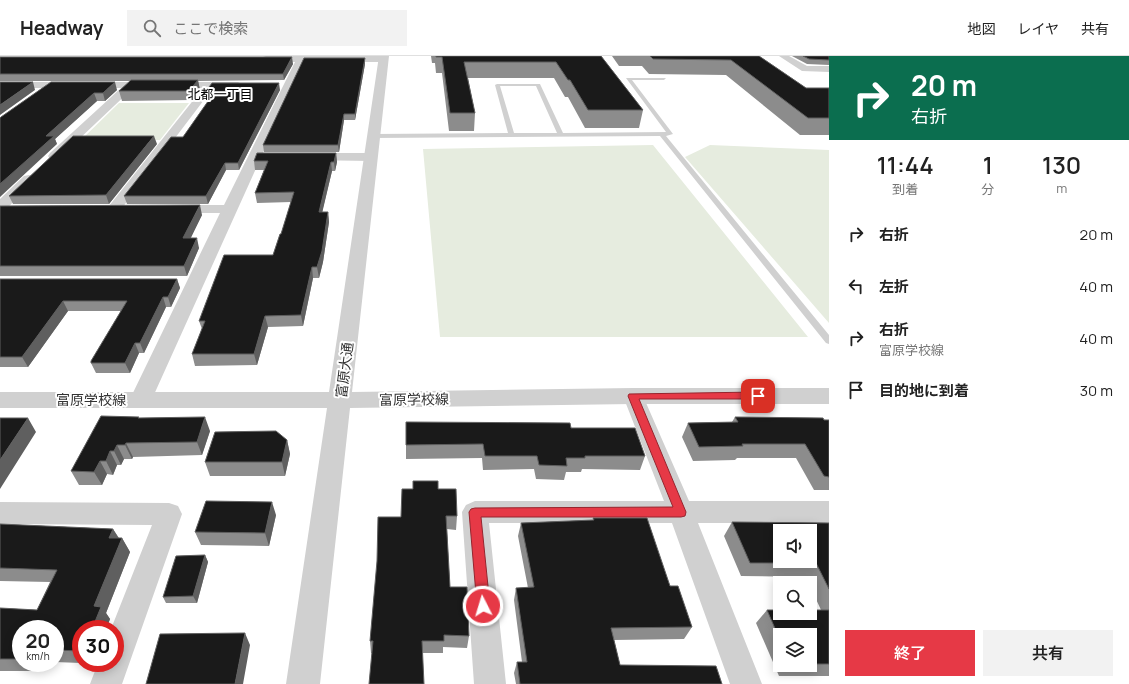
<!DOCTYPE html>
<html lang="ja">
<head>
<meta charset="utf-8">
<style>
  :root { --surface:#fff; --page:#f2f2f2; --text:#222; --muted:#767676; --line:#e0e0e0; --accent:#e63946 }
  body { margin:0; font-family:Manrope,"Noto Sans JP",sans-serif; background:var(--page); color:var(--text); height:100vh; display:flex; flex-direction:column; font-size:15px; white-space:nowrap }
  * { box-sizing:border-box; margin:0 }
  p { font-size:13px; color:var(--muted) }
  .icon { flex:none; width:22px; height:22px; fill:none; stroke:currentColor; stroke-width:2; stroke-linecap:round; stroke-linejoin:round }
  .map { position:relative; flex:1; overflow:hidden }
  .details { display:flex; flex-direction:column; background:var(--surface); width:300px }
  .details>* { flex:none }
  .top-card { background:#0b6e4f; color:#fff; overflow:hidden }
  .controls { position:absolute; left:773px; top:468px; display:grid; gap:8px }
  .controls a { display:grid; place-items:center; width:44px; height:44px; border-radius:0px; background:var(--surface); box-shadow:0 2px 10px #0003; font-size:20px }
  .speed { position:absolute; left:12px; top:564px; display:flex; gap:8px; font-size:20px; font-weight:700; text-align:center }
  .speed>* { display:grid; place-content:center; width:52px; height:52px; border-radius:50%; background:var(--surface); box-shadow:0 2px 10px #0003; line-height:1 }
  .speed small { font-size:10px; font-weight:400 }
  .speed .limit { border:6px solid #d22; background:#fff; color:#111 }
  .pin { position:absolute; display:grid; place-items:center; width:34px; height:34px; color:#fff; margin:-17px; border-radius:8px; box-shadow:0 2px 6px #0006 }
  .me { position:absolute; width:44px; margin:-22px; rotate:355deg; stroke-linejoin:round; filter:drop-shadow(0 0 3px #0008) }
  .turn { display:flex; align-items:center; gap:14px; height:84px; padding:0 16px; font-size:18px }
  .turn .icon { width:52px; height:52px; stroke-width:2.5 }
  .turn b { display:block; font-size:28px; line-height:34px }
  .eta { display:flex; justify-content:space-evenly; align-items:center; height:68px; text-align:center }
  .eta b { font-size:24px; font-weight:600; line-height:28px }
  .primary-button { display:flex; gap:8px; margin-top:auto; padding:8px 16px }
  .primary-button a { flex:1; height:46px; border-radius:0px; background:var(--accent); color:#fff; font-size:16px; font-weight:600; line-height:46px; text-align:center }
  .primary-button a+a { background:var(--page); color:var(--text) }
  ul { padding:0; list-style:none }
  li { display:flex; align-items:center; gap:12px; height:52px; padding:0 16px }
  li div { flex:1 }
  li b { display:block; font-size:15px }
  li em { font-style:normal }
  header { display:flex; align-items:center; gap:24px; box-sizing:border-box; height:56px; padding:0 20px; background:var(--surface); border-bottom:1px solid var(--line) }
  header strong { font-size:19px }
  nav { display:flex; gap:22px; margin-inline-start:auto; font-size:14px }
  .search { width:280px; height:36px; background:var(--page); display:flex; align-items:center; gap:10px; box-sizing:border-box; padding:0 14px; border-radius:0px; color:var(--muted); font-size:15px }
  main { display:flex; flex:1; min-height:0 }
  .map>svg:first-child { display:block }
</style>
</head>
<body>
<header>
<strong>Headway</strong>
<div class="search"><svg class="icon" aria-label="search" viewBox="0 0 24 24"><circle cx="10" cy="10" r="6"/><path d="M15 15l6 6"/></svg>ここで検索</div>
<nav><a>地図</a><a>レイヤ</a><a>共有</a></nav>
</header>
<main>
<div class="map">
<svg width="829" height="628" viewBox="0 0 829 628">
  <rect width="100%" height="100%" fill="#fff"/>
  <path fill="#e6ecdf" d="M119,47H189L160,84H81Z
    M653,89L808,281H440L423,93Z
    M710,89L829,94V267L685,101Z"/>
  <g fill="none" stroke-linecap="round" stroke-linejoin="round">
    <path fill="#d0d0d0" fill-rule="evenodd" d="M626,22H666L664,24H632L673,78L666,80L829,279V288L826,287L660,80L373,82L370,80L373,78L508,77L495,29L497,28H540L563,77L666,76ZM500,30H536L557,77H514Z"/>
    <path fill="#d0d0d0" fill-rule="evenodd" d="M266,0H383L387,3L383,6H304L152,343L148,348L141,350L134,348L130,343L220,157H174L169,156L167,153L169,150L174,149H224L295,6L263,5L262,3L263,1Z
      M779,0H789L807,10H829V16L802,15Z
      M0,26H238L243,29L238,32H213L119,156L114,157L109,156L107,153L109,150L203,32H133L58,103H50L48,100L50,97L121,32H0Z
      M310,97H370L374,98L376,101L374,104L370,105L306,104L304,101L306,98Z
      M29,119L34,120L36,123L34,126L5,154L0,155V143L24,120Z
      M633,333L640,335L643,340L689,445H829V467H698L762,628H730L672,467H489L506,628H474L462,456L466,449L475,445H664L623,340L626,335Z
      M0,446L169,447L178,450L182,458L122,628H90L98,607H115V573H111L152,469L0,468Z"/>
    <path fill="#d0d0d0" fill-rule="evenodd" d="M379,0H389L352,336L633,332H829V348H633L350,352L320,628H286L327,352H0V336H329Z"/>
  </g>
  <path fill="#8c8c8c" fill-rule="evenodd" d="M431,0H601L643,54L639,72H585L568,41H565L554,22H468L475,57L474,75H449L442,17H436L435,7H432Z
    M612,0H759L806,32H829V79H800L726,19L649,18L642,10H619Z
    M792,0H829V9L807,8Z
    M0,1L293,8L284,24L198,25L200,34L191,44L122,45L119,35L131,25H0Z
    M365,8L355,64H344L339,96H264L263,89Z
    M51,26L117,34L105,45H97L55,83L57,88L1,61Z
    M280,34L239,114H226L208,148H127L124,140L183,81L209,44H206L204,38Z
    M157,88L109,148H13L9,140Z
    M336,97L337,106L335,115H332L322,156H328L329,166L323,206L319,222H313L303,270L268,271L257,309L195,310L192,298L202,273L199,265L273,199L281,178L291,146L257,147L255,137L264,114H255L254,105Z
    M0,150L202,159L190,182L199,192L187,220H0Z
    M0,223H177L180,232L171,251H166L144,297H139L130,317H96L91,307L121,255H68L28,311H0Z
    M735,361L829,364V434H814L796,402H737L735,404L693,405L682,381L688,367L732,366Z
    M139,362L210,375L202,399L133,401L132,403H124L121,409H117L113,419L107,418L102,429H79L71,415Z
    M406,366L571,372L645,400L640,414L582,413L581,416H566L564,424L536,423L534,413L483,414L482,402L406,403Z
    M287,384L290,398L285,420H210L205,406Z
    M438,433L457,460L456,474L447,473L450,531L469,580L467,592L443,591V597H371L370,585L401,461Z
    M276,459L269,490L201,489L195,476Z
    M593,462L670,530L692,571L684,583L614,584L620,609L722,628H516L514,617L517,606H522L514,544L516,532H528L518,480L521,467L593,464Z
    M732,466L829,467V620H779L756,567L767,554H821L810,530V527H808L805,521L741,520L724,480ZM780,579H810V609H780Z
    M0,468L113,473L119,482H122L130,496L106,557L110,563L106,573H81V607L55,606V573H21V607H42L38,615H0V552L37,554L50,526L0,525Z
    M205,499L208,506L197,547H166L163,541Z"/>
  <path fill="#5f5f5f" d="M292,1L293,8L284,24L283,18Z
    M365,2V8L355,64V58Z
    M198,24L200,34L191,44L189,35Z
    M33,26L35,34L0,59V49Z
    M115,26L117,34L105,45L103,37Z
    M279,27L280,34L239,114L238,107Z
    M94,37L97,45L55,83L57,88L0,141V128L46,80Z
    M344,58V64L339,96L338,89Z
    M154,80L157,88L109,148L106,139Z
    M336,97L337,106L335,115L334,106Z
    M331,106L332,115L320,166L319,156Z
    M225,107L226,114L208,148L206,140Z
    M200,149L202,159L186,192L183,182Z
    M328,156L329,166L323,206L319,222L317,211Z
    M197,182L199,192L187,220L184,210Z
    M312,211L313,222L303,270L301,259Z
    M177,223L180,232L171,251L168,241Z
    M163,241L166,251L144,297L140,287Z
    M63,245L68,255L28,311L22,301Z
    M265,260L268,271L257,309L254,298Z
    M135,287L139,297L130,317L125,307Z
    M205,361L210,375L202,399L197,386Z
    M28,362L36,376L0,433V404Z
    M287,384L290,398L285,420L282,406Z
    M126,387L133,401L132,403L125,389Z
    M117,389L124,403L121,409L114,395Z
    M110,395L117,409L113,419L106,405Z
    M100,405L107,418L102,429L94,416Z
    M272,446L276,459L269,490L265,477Z
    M113,473L121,486L109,482Z
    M122,482L130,496L106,557L110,563L106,573H92L94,550Z
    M205,499L208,506L197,547L193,540Z
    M245,577L250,589L243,628H235Z
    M30,607H42L38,615Z"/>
  <path fill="#1a1a1a" stroke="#5f5f5f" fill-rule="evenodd" d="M436,0H601L643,54H588L570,24H568L556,6H464L475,57H450L442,1H436Z
    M650,0H759L806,32H829V62H808L731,4L653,3Z
    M803,0H829V4L809,3Z
    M0,1H292L283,18H0Z
    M304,2H365L355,58H344L338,89H263Z
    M131,24H198L189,35H119Z
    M0,26H33L0,49Z
    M51,26H115L103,37H94L46,80H54L0,128V62L1,61Z
    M212,27H279L238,107H225L206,140H124L171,81H183L211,41L209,42L211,38H204Z
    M73,80H154L106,139L9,140Z
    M257,97H336L334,106H331L319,156H328L322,195L317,211H312L301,259L265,260L254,298H192L205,265H199L224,199H273L280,178H281L294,136L255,137L268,105H254Z
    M200,149L183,182H197L184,210H0V150Z
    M0,223H177L168,241H163L140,287H135L125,307H91V305L127,245H63L22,301H0Z
    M101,360L139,361L138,362L205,361L197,386L126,387L125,389H117L114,395H110L106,405H100L94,416L71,415Z
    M735,361L823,362L824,364H829V421L824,420L805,388H742L743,390L699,391L688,367L738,366Z
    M0,362H28L0,404Z
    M406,366L570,367L571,372H635L645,400H585V402H566L567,410L539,409L537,400H485L483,388L406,389Z
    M276,375L287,384L282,406H205L215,376Z
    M413,425H438V433H456L457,460H446L450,531H467L469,580L444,579V585H422L424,628H369L373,585H370L377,505L378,461H401L402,433H413Z
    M206,445L272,446L265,477L195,476Z
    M593,462H647L670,530H678L692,571L611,572L620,609L716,610L722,628H520L517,606H527L516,532L534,531L521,467L594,464Z
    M732,466L829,467V533L816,507H750ZM780,475H810V505H780Z
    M0,468L113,473L109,482H122L94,550L101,551L92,573H81V595L55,594V573H21V603H0V552L37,554L57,514L0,512Z
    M205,499L193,540L163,541L176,500Z
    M767,554H780V557H810V554H829V608H810V579H780V584Z
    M245,577L235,628H146L160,578Z"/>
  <path fill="#e63946" stroke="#96252e" d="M758,336L762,340L758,343H639L686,456L685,460L681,461H481L490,550L488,554L483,556L479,554L477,550L469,456L471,453L475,452L673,451L628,340L629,338Z"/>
  <g text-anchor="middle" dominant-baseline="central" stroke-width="4" stroke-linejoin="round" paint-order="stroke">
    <g font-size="13" fill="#000" stroke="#fff">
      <text x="220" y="38">北都一丁目</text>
    </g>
    <g font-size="14" fill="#333" stroke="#fff">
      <text transform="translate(344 314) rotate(-83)">富原大通</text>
      <text x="91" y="343">富原学校線</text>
      <text transform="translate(414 343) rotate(-1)">富原学校線</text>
    </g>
  </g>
</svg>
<div class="controls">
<a><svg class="icon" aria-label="sound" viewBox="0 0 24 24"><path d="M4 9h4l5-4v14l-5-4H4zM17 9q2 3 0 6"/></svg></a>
<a><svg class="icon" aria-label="search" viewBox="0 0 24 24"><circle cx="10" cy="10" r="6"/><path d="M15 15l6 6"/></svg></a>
<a><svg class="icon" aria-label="layers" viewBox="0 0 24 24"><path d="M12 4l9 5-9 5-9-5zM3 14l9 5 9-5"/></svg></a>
</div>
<div class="speed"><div>20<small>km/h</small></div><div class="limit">30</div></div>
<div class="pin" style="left:758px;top:340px;background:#d93025"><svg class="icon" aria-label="arrive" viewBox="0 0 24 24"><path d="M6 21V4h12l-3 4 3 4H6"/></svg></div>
<svg class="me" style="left:483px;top:550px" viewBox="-20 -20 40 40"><circle r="17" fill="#e63946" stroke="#fff" stroke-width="3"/><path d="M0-11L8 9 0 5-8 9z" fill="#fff"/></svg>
</div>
<section class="details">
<div class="top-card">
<div class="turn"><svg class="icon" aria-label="right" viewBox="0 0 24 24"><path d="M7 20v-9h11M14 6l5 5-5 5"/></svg><div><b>20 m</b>右折</div></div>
</div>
<div class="eta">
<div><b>11:44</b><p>到着</p></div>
<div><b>1</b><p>分</p></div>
<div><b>130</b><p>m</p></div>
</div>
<ul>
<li><svg class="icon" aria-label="right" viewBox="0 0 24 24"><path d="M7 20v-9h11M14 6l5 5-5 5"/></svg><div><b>右折</b></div><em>20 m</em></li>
<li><svg class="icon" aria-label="left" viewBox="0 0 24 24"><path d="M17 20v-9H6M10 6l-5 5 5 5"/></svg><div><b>左折</b></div><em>40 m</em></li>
<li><svg class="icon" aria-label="right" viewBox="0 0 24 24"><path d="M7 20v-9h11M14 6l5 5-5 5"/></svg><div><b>右折</b><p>富原学校線</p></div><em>40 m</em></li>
<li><svg class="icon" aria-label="arrive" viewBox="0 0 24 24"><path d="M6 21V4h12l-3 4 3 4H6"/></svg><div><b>目的地に到着</b></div><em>30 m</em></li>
</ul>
<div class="primary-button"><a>終了</a><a>共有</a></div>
</section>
</main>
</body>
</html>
